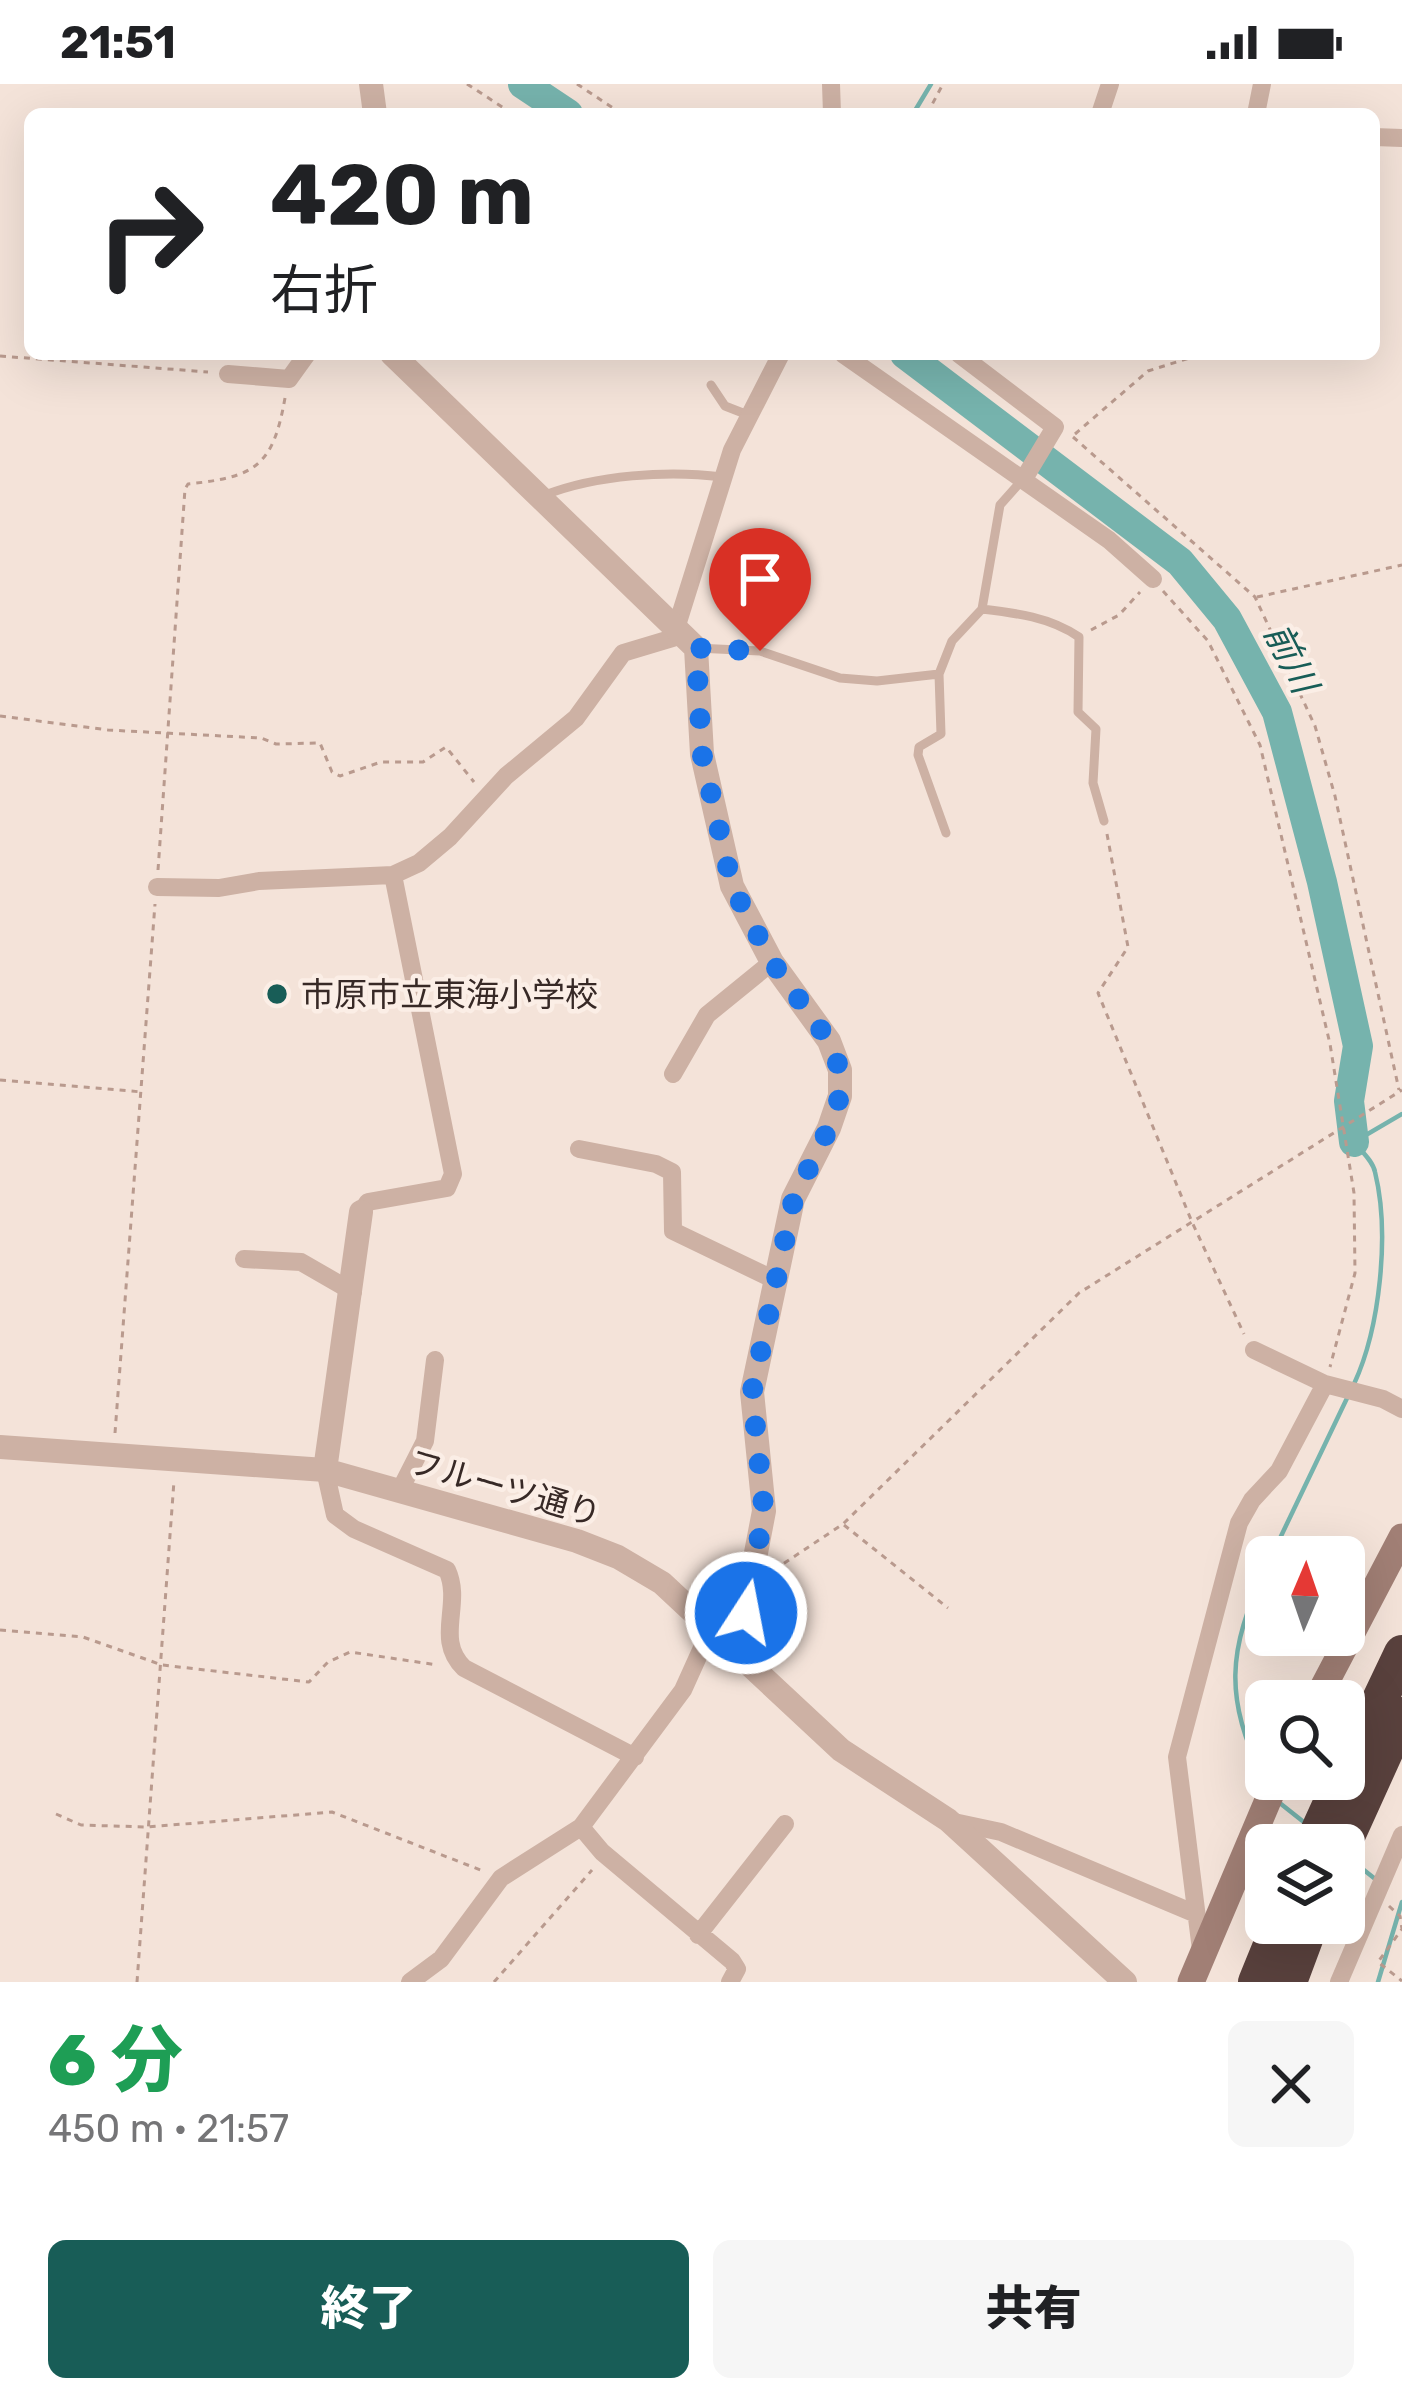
<!DOCTYPE html>
<html lang="ja">
<head>
<meta charset="utf-8">
<style>
  :root { --surface:#fff; --page:#f6f6f6; --text:#202124; --muted:#757577; --accent:#185d57 }
  body { margin:0; font-family:Rubik,"Noto Sans JP",sans-serif; background:var(--page); color:var(--text); height:100vh; display:flex; flex-direction:column; font-size:45px; white-space:nowrap }
  * { box-sizing:border-box; margin:0 }
  p { font-size:39px; color:var(--muted) }
  .icon { flex:none; width:66px; height:66px; fill:none; stroke:currentColor; stroke-width:2; stroke-linecap:round; stroke-linejoin:round }
  .map { position:relative; height:1898px; overflow:hidden }
  .drawer { display:flex; flex-direction:column; background:var(--surface); flex:1 }
  .drawer>* { flex:none }
  .top-card { position:absolute; left:24px; top:24px; width:1356px; height:252px; border-radius:18px; box-shadow:0 12px 48px #0002; background:#fff; color:var(--text); overflow:hidden }
  .needle { width:78px; rotate:2deg }
  .controls { position:absolute; left:1245px; top:1452px; display:grid; gap:24px }
  .controls a { display:grid; place-items:center; width:120px; height:120px; border-radius:18px; background:var(--surface); box-shadow:0 12px 48px #0002; font-size:60px }
  .pin { position:absolute; display:grid; place-items:center; width:102px; height:102px; color:#fff; margin:-123px -51px; border-radius:50% 50% 50% 0; rotate:-45deg; box-shadow:0 0 12px #0007 }
  .pin .icon { rotate:45deg }
  .me { position:absolute; width:132px; margin:-66px; rotate:11deg; stroke-linejoin:round; filter:drop-shadow(0 0 9px #0008) }
  .turn { display:flex; align-items:center; gap:42px; height:252px; padding:0 48px; font-size:54px }
  .turn .icon { width:156px; height:156px; stroke-width:2.5 }
  .turn b { display:block; font-size:84px; line-height:102px }
  .round { display:grid; place-items:center; flex:none; width:126px; height:126px; border-radius:18px; background:var(--page) }
  .head { display:flex; align-items:center; justify-content:space-between; height:204px; padding:0 48px }
  h1 { font-size:72px; font-weight:800; line-height:90px; color:#1e9e55 }
  .button { display:flex; gap:24px; margin-top:auto; padding:24px 48px }
  .button a { flex:1; height:138px; border-radius:18px; background:var(--accent); color:#fff; font-size:48px; font-weight:800; line-height:138px; text-align:center }
  .button a+a { background:var(--page); color:var(--text) }
  .status { display:flex; justify-content:space-between; align-items:center; height:84px; padding:0 60px; background:var(--surface); direction:ltr }
  .status svg { height:33px; fill:currentColor }
  .map>svg:first-child { display:block }
</style>
</head>
<body>
<div class="status"><b>21:51</b><svg viewBox="0 0 49 12"><path d="M0 12V9h3v3zM5 12V6h3v6zM10 12V3h3v9zM15 12V0h3v12zM26 1h20v11H26zM47 4h2v5h-2z"/></svg></div>
<div class="map">
<svg width="1402" height="1898" viewBox="0 0 1402 1898">
  <rect width="100%" height="100%" fill="#f4e3d9"/>
  <g fill="none" stroke-linecap="round" stroke-linejoin="round">
    <path stroke="#76b3ad" stroke-width="4.5" d="M913,30L931,0
      M1354,1300C1380,1244 1390,1149 1375,1088C1373,1077 1361,1067 1354,1058L1402,1030
      M1271,1473L1349,1310
      M1264,1696C1224,1614 1227,1567 1266,1484
      M1281,1720L1305,1739
      M1350,1775L1379,1798
      M1378,1898L1402,1818"/>
    <path stroke="#76b3ad" stroke-width="30" d="M523,0L568,30
      M905,270L1180,478L1227,535L1277,628L1322,798L1358,962L1349,1017L1354,1058"/>
    <path stroke="#b99a8e" stroke-width="3" stroke-dasharray="6 6" stroke-linecap="butt" d="M467,0L513,30
      M577,0L622,30
      M927,30L943,0
      M0,272L208,288
      M1075,350L1148,287L1202,270
      M1073,353L1255,513L1315,642L1335,712L1399,1006
      M1163,507L1208,557L1260,661L1330,960L1354,1109L1355,1189L1330,1283
      M1257,513L1402,481
      M1091,546L1119,531L1140,508
      M0,632L108,646L261,654L276,660L320,659L332,688L340,692L381,678H423L446,663L474,698
      M1107,750L1128,863L1098,909L1192,1138L1244,1250
      M158,786L185,405L188,400C256,393 273,382 285,314
      M0,996L142,1008
      M115,1349L155,820
      M844,1441L948,1524
      M774,1486L843,1440L1079,1209L1402,1006
      M0,1546L83,1553L162,1581L309,1598L328,1578L350,1568L438,1581
      M56,1730L81,1741L147,1743L332,1728L483,1787
      M1389,1822L1400,1832L1402,1845L1378,1878L1402,1897
      M137,1898L174,1397
      M494,1898L592,1786"/>
    <path stroke="#cdb1a4" stroke-width="9" d="M711,301L725,322L748,331
      M545,411C596,391 668,386 722,393
      M982,525C1016,529 1050,533 1079,553L1078,628L1096,645L1093,699L1104,737
      M696,564L760,567L840,594L877,597L939,590L952,557L982,525L1000,421L1024,394
      M939,590L941,650L919,663L918,671L946,749"/>
    <path stroke="#cdb1a4" stroke-width="18" d="M831,0L832,30
      M1100,30L1110,0
      M1256,30L1262,0
      M1374,53L1402,54
      M843,270L1109,456L1153,495
      M959,270L1055,343L1025,393
      M228,290L289,295L307,270
      M157,803L219,804L259,797L393,791L419,779L450,753L506,692L576,634L623,569L673,554L732,366L781,270
      M673,990L707,931L772,878
      M579,1065L656,1080L672,1088L673,1147L775,1196
      M361,1128L368,1118L447,1104L453,1090L393,791
      M244,1175L301,1178L353,1208
      M1254,1266L1325,1300L1383,1315L1402,1325
      M325,1386L335,1431L354,1445L447,1486C463,1520 434,1555 464,1584L635,1673
      M399,1408L425,1357L435,1276
      M954,1738L1001,1748L1196,1830
      M581,1743L602,1768L732,1877L737,1885L730,1898
      M698,1851L785,1740
      M1201,1866L1177,1673L1239,1439L1252,1416L1279,1387L1325,1300
      M410,1898L441,1875L501,1794L581,1743L683,1606L711,1544
      M1339,1898L1402,1751"/>
    <path stroke="#cdb1a4" stroke-width="24" d="M371,0L375,30
      M392,270L696,564L702,670L732,802L772,878L829,957L840,986V1012L829,1044L793,1115L752,1308L764,1427L737,1568
      M0,1363L325,1386L577,1457L618,1473L662,1499L841,1666L948,1736L1125,1898
      M325,1386L361,1128"/>
    <path stroke="#a17f75" stroke-width="27" d="M1316,1617L1402,1453
      M1191,1898L1277,1695"/>
    <path stroke="#59413d" stroke-width="36" d="M1344,1691L1402,1569
      M1312,1761L1342,1695
      M1343,1761L1402,1631
      M1256,1898L1280,1839
      M1289,1898L1311,1839"/>
  </g>
  <g fill="none" stroke-linecap="round" stroke-linejoin="round">
    <path stroke="#1a73e8" stroke-width="21" stroke-dasharray="0 37.8" d="M746,1529L764,1427L752,1308L794,1114L829,1044L840,1012V986L829,957L772,878L732,802L702,670L696,564L760,567"/>
  </g>
  <circle fill="#185d57" stroke="#fbeee6" stroke-width="4.5" cx="277" cy="910" r="12"/>
  <g text-anchor="middle" dominant-baseline="central" stroke-width="9" stroke-linejoin="round" paint-order="stroke">
    <g font-size="33" fill="#372926" stroke="#fbeee6" text-anchor="start">
      <text x="301" y="910">市原市立東海小学校</text>
    </g>
    <g font-size="33" fill="#372926" stroke="#fbeee6">
      <text transform="translate(505 1404) rotate(16)">フルーツ通り</text>
    </g>
    <g font-size="36" font-style="italic" fill="#185d57" stroke="#fbeee6">
      <text transform="translate(1291 574) rotate(63)">前川</text>
    </g>
  </g>
</svg>
<div class="controls">
<a><svg class="needle" viewBox="-14 -14 28 28"><path d="M0-13l5 13h-10z" fill="#e53935"/><path d="M0 13l5-13h-10z" fill="#757577"/></svg></a>
<a><svg class="icon" aria-label="search" viewBox="0 0 24 24"><circle cx="10" cy="10" r="6"/><path d="M15 15l6 6"/></svg></a>
<a><svg class="icon" aria-label="layers" viewBox="0 0 24 24"><path d="M12 4l9 5-9 5-9-5zM3 14l9 5 9-5"/></svg></a>
</div>
<div class="pin" style="left:760px;top:567px;background:#d93025"><svg class="icon" aria-label="arrive" viewBox="0 0 24 24"><path d="M6 21V4h12l-3 4 3 4H6"/></svg></div>
<svg class="me" style="left:746px;top:1529px" viewBox="-20 -20 40 40"><circle r="17" fill="#1a73e8" stroke="#fff" stroke-width="3"/><path d="M0-11L8 9 0 5-8 9z" fill="#fff"/></svg>
<div class="top-card">
<div class="turn"><svg class="icon" aria-label="right" viewBox="0 0 24 24"><path d="M7 20v-9h11M14 6l5 5-5 5"/></svg><div><b>420 m</b>右折</div></div>
</div>
</div>
<section class="drawer">
<div class="head"><div><h1>6 分</h1><p>450 m · 21:57</p></div><a class="round"><svg class="icon" aria-label="close" viewBox="0 0 24 24"><path d="M6 6l12 12M18 6L6 18"/></svg></a></div>
<div class="button"><a>終了</a><a>共有</a></div>
</section>
</body>
</html>
